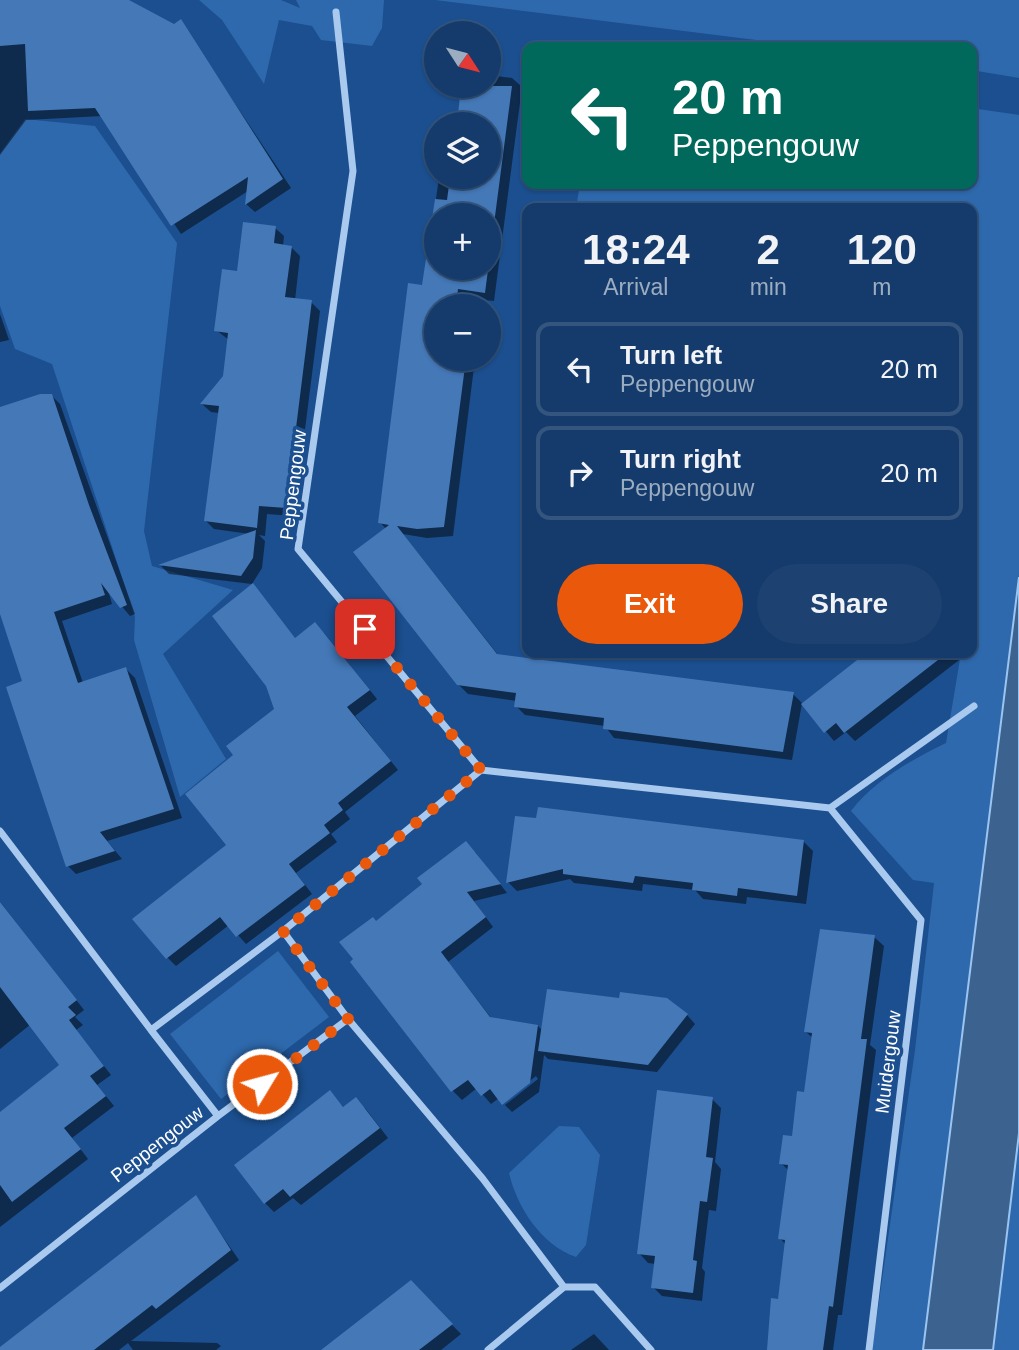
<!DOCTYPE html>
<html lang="en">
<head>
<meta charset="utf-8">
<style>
  :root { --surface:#143b6b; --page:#1d4271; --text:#f1f3f6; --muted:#9dadc1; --line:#33557e; --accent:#ea580c }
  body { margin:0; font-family:Arial,sans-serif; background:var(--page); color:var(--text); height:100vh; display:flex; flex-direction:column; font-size:26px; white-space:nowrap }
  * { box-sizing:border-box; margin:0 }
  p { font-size:23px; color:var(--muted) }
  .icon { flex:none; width:38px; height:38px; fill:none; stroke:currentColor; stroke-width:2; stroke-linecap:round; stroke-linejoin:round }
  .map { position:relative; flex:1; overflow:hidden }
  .panel { position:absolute; left:522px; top:203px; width:455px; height:455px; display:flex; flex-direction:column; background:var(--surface); border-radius:14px; box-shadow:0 2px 5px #0004,0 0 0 2px var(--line) }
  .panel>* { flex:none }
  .banner { position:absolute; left:522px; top:42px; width:455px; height:147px; border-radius:14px; box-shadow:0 2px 5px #0004,0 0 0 2px var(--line); background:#00695c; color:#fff; overflow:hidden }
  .needle { width:46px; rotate:126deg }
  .controls { position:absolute; left:424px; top:21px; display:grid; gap:14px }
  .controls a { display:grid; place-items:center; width:77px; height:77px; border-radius:50%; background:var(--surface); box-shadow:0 2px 5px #0004,0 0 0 2px var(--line); font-size:35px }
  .pin { position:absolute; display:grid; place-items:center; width:60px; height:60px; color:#fff; margin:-30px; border-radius:14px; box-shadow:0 4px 10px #0006 }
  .me { position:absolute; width:77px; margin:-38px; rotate:53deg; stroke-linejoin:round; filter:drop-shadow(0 0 5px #0008) }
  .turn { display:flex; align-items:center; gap:24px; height:147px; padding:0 35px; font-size:32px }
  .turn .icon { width:91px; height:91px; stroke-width:2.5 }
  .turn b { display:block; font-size:49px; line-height:60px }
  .eta { display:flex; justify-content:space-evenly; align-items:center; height:119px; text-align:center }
  .eta b { font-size:42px; font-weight:700; line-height:49px }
  .button { display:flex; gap:14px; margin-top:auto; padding:14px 35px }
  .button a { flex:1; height:80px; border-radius:42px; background:var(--accent); color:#fff; font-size:28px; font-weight:700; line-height:80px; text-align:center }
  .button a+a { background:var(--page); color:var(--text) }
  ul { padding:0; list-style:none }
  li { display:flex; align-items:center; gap:21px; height:94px; margin:0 14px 10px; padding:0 21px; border:4px solid var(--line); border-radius:14px }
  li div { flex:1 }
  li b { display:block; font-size:26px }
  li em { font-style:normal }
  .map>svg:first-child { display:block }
</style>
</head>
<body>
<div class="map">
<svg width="1019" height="1350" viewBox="0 0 1019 1350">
  <rect width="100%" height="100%" fill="#1b4f8f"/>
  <path fill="#2e69ad" d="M199,0H281L300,8L296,0H384L382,28L372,46L321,40L312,26L279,20L264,84L222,20Z
    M435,0H1019V78L971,70V47H812Z
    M971,108L1019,115V577L923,1350H872L915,1050L934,883L913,880L851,811C873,781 913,759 946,743L961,653H971V561L978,499L971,488V208H576L580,184H971Z
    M25,119L95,126L177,243L144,531L152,566L233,590L163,654L226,759L180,797L134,640L135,617L52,364L15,349L0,306V153Z
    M278,951L329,1017L221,1099L170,1034Z
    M559,1126L579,1127L600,1155L586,1245L576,1257C541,1245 517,1207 509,1173Z
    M1019,1133V1350H993L996,1325Z"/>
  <path fill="#3c6290" stroke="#9cc4f0" stroke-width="2" d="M1019,577V1133L996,1325L993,1350H923Z"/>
  <path fill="#0007" fill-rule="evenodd" d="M0,0H126L174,26L180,21L291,188L255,212L246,204L248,191L181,234L102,116L26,120L0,155Z
    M488,75L512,78L522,87L494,301L483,300L482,306H436V359H475L453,536L427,538L403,534L499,656L793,694L802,703L792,760L614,738L605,726L525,715L516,706L517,701L468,694L458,684L386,529L380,522L424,287L439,177H488V124H446L448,114L460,116L463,86H488ZM436,215H488V268H436Z
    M275,228L284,236L283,246L291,247L300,256L295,300L311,302L320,311L294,516L267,514L265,536L259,535L265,541L262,568L252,584L169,574L161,566L250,534L214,529L205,520L219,413L211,412L202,404L225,376L229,340L216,330L238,273Z
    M0,314L9,340L0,342Z
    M51,395L60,404L135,614L130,616L108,590L112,604L62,621L83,683L126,669L135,678L182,818L107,841L122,859L76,874L68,866L25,683L0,610V409Z
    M324,633L377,699L355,716L398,770L345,812L350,819L331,834L337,842L296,873L312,894L246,944L229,925L176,966L167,957L229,845L236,755L276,710L296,640Z
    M869,653H968L855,741L846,732L834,741L803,704Z
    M517,818L804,842L813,851L806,904L747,897L746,904L703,899L695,890L643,884L642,891L574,883L570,879L517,891L508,882Z
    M475,852L507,893L474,901L493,927L448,962L492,1019L538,1026L543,1031L687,1015L695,1024L657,1072L548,1059L544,1055L539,1092L512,1112L505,1105L538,1079L536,1076L503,1102L499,1098L491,1104L477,1088L462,1100L453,1091L353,962L377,923Z
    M0,902L84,1010L75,1017L83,1025L76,1030L111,1075L97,1085L114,1106L72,1138L88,1159L0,1227V1114L62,1065L31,1024L0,1049Z
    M874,937L884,946L870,1045L876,1050L842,1315H838L833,1350H768L780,1301L786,1245L780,1238L789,1171L781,1163L793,1137L806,1094L813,1038L806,1032Z
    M330,1093L344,1108H365L388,1138L301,1205L293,1198L274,1212L265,1203Z
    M712,1099L721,1108L715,1162L721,1169L716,1211L709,1210L702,1268L705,1272L702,1301L662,1296L653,1287L656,1264L648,1263L639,1253Z
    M195,1197L239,1260L131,1341L217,1343L221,1346L216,1350H133L128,1343L119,1350H0Z
    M411,1283L461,1334L441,1350H324Z
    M594,1334L609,1350H571Z"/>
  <path fill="#4478b7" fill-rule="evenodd" d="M0,0H129L174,24L181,19L283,179L245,205L248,177L171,226L95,108L28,111L25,44L0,46Z
    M461,86H512L485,293L458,289L456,306H436V359H466L444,527L417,529L397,526L497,654L794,692L783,752L603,729L604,718L514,707L516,693L457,685L353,552L389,525L378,523L408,283L422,285L435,199L447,200L450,177H488V124H457ZM436,215H488V268H436Z
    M243,222L276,226L274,243L292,246L285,297L312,300L286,508L259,506L257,528L204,521L219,406L200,404L223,376L228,333L214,331L222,269L237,271Z
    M40,394H52L89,505L127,605L120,608L101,583L105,595L54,612L78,683L126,667L174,809L100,832L115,851L66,867L6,687L22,681L0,614V407Z
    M256,530L253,558L241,576L158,565Z
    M253,583L295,638L315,622L370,690L347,707L391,761L338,803L343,810L324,825L330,833L289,864L305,885L236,937L220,917L166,959L132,919L226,845L185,794L233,755L226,746L274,709L266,686L212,616Z
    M866,653H947L844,733L836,723L824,733L801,704Z
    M538,807L804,840L797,896L738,888L737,896L692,890L693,883L635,876L633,883L563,874V869L506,883L515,816L536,818Z
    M466,841L501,884L467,892L486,917L441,952L490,1017L538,1025L530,1083L502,1105L490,1089L481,1096L468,1080L451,1092L350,962L353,959L339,942L373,917L376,921L422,884L417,878Z
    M0,902L77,1000L68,1007L76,1015L69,1020L104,1066L90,1076L106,1096L64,1128L81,1149L12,1202L0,1185V1112L59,1065L0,987Z
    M820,929L875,935L861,1039H867L833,1307L829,1306L823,1350H767L771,1298L778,1299L785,1240L778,1239L788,1165L779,1164L783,1135L792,1136L797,1091L804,1092L812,1033L804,1032Z
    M547,989L619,998L620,992L667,998L688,1014L648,1065L538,1051Z
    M330,1090L343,1107L356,1097L380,1128L290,1197L283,1189L264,1204L234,1165Z
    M657,1090L713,1097L706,1157L713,1158L707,1202L700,1201L693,1260L697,1261L693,1293L651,1288L655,1256L637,1254Z
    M196,1195L231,1250L156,1309L152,1305L94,1350H0V1347Z
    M411,1280L453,1324L419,1350H321Z"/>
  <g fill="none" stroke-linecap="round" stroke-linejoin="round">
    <path stroke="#a9c9ee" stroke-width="7" d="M481,770L830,808L974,706
      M830,808L921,920L869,1350
      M0,831L151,1030L283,931L481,770L298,549L353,171L336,12
      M348,1019L483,1179L564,1287H595L651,1350
      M151,1030L218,1116
      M0,1288L218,1116L348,1019L283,931
      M488,1350L564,1287"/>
  </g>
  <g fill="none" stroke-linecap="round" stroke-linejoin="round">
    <path stroke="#ea580c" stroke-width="12" stroke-dasharray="0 21.6" d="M262,1084L348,1019L283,931L481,770L365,629"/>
  </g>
  <g text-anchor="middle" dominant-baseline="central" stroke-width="7" stroke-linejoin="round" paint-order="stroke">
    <g font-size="19" fill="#fff" stroke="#1b4f8f">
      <text transform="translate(293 485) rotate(-83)">Peppengouw</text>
      <text transform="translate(888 1062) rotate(-83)">Muidergouw</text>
      <text transform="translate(157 1144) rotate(-38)">Peppengouw</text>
    </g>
  </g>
</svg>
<div class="controls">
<a><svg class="needle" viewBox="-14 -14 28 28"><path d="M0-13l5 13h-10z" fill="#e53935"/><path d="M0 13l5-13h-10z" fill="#9dadc1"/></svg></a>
<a><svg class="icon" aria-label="layers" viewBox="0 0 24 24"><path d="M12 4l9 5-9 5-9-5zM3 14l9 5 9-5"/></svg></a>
<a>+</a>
<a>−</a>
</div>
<div class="pin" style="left:365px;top:629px;background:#d93025"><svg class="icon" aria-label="arrive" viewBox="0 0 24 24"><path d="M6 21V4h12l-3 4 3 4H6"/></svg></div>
<svg class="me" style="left:262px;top:1084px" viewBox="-20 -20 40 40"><circle r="17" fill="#ea580c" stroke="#fff" stroke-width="3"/><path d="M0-11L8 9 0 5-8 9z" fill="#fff"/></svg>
<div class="banner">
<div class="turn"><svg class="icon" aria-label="left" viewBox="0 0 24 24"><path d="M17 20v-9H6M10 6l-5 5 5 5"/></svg><div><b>20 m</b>Peppengouw</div></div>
</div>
<section class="panel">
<div class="eta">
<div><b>18:24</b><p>Arrival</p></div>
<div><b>2</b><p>min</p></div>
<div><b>120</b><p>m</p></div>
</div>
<ul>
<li><svg class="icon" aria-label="left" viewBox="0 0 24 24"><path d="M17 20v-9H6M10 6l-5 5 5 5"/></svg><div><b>Turn left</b><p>Peppengouw</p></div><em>20 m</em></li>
<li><svg class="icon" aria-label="right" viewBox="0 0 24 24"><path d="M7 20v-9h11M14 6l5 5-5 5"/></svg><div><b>Turn right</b><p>Peppengouw</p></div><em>20 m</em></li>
</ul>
<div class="button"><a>Exit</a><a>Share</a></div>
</section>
</div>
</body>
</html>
